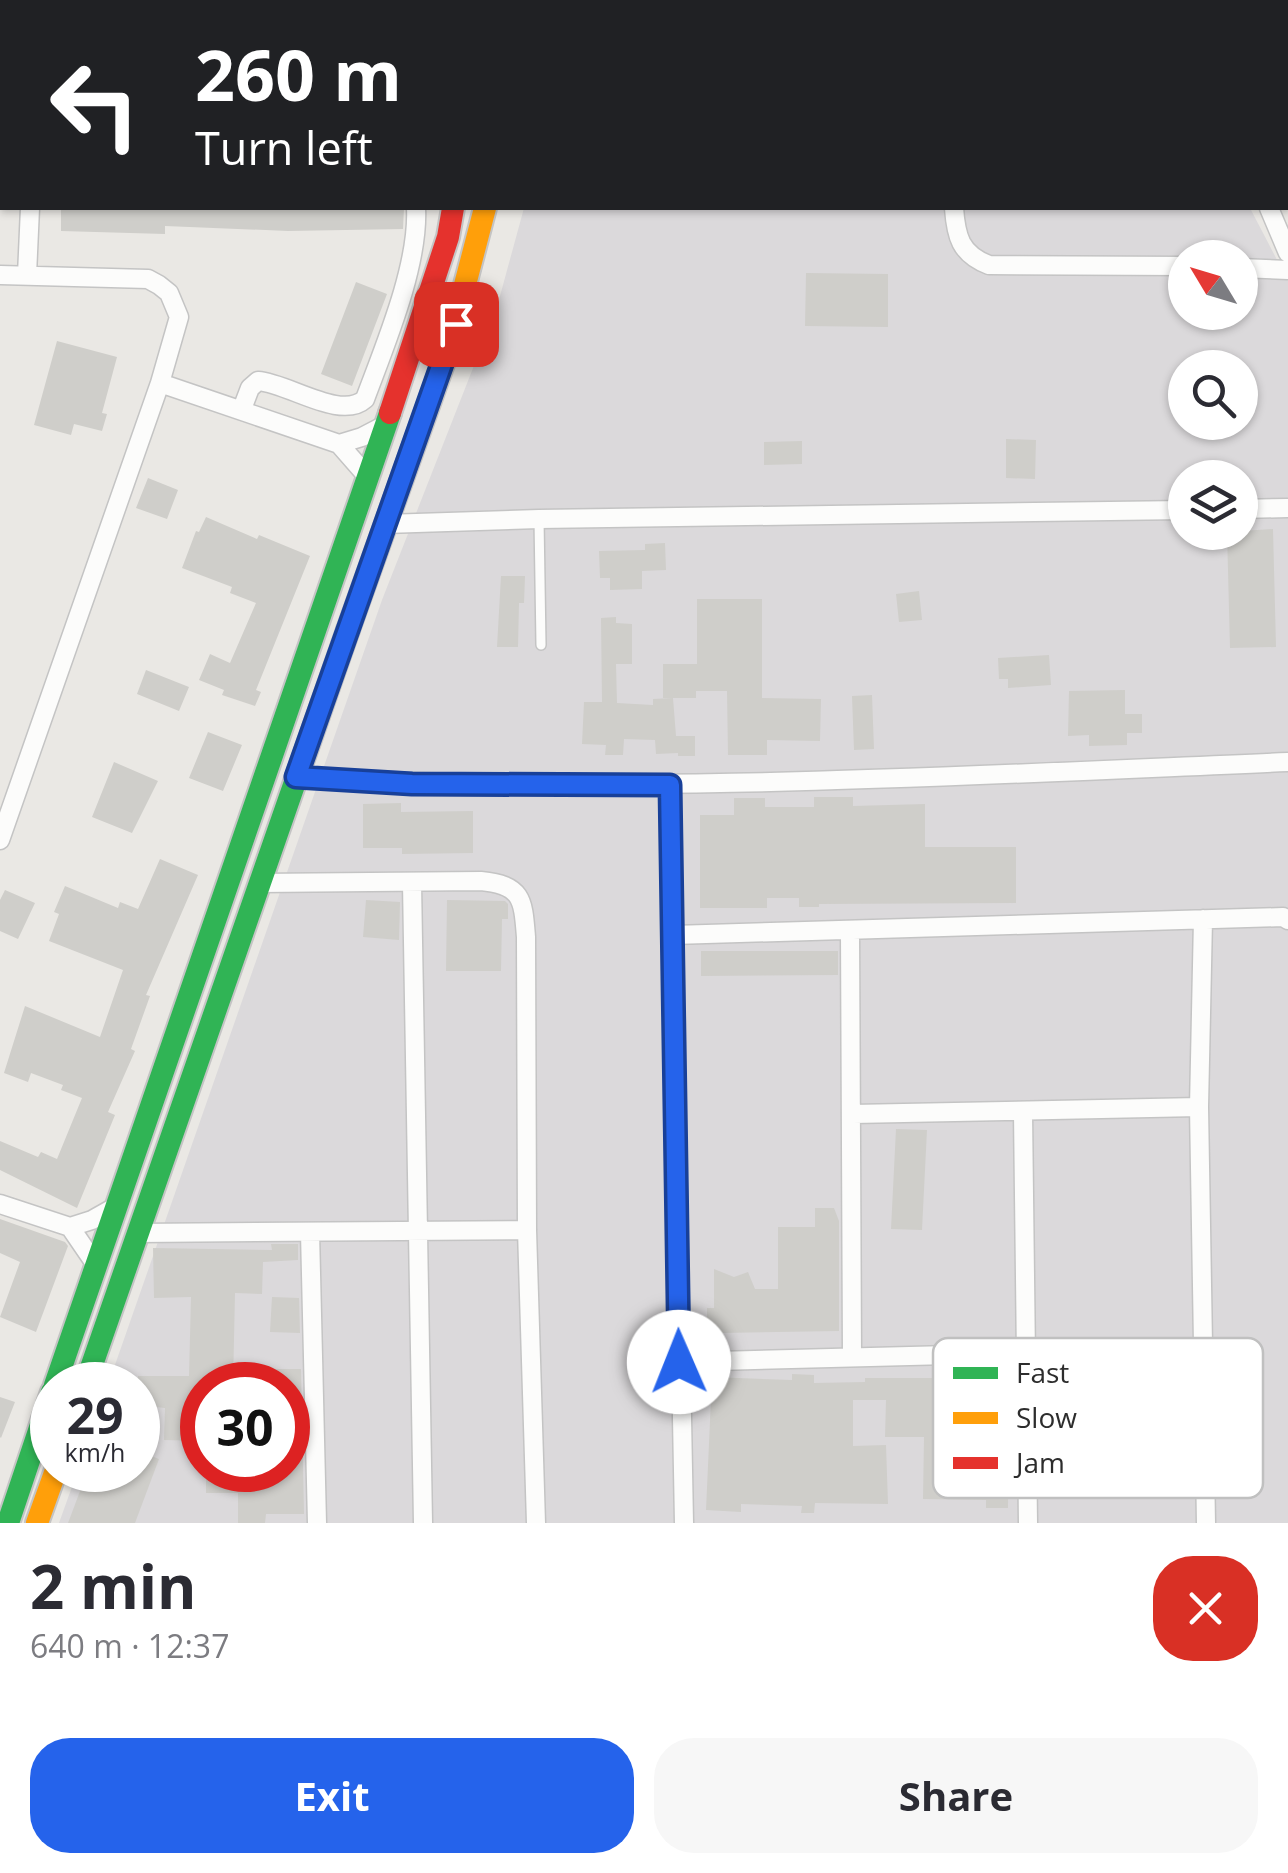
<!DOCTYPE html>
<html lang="en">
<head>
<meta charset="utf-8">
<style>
  :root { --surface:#fff; --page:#f7f7f7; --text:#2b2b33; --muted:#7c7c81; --accent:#2563eb }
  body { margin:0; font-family:"Open Sans",sans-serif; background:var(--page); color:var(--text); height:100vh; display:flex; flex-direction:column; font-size:38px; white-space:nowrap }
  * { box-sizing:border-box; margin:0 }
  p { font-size:32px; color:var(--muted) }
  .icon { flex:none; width:55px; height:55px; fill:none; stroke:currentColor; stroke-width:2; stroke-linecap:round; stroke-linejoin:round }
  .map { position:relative; height:1523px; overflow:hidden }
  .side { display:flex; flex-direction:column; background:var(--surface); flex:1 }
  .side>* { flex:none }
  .banner { position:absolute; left:0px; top:0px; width:1290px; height:210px; box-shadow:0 2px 8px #0004; background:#202124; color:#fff; overflow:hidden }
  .needle { width:65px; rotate:308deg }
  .controls { position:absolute; left:1168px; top:240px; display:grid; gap:20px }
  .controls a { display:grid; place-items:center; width:90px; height:90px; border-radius:50%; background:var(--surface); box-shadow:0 2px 8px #0004; font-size:50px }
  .speed { position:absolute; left:30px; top:1362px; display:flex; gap:20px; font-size:50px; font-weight:700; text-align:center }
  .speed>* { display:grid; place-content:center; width:130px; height:130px; border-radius:50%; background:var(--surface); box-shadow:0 2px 8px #0004; line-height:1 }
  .speed small { font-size:25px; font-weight:400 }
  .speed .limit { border:15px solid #d22; background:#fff; color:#111 }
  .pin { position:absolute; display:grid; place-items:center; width:85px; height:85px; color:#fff; margin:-42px; border-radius:20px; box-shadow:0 5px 15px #0006 }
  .me { position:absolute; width:110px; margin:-55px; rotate:359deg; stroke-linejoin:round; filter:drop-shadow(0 0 8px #0008) }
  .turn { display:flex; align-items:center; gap:35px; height:210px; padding:0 30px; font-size:45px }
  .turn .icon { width:130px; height:130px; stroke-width:2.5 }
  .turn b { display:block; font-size:70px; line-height:85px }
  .round { display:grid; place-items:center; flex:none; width:105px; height:105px; border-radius:40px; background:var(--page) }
  .head { display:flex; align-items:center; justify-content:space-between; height:170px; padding:0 30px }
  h1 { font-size:60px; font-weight:700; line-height:75px }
  .button { display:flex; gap:20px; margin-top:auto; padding:20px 30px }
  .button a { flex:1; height:115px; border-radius:40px; background:var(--accent); color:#fff; font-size:40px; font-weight:700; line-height:115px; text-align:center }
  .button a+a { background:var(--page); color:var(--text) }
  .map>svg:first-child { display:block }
</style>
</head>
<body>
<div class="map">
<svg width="1288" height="1523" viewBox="0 0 1288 1523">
  <rect width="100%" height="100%" fill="#eae8e4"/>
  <path fill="#dbd9db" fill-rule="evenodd" d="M524,208H1250L1288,281V1523H59L78,1470H138V1385H108L382,600L497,307ZM1185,258H1240V312H1185ZM1185,368H1240V422H1185ZM1185,478H1240V532H1185ZM202,1385H288V1470H202Z"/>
  <path fill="#cfceca" d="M61,208H404L403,229L288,231L165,226V234L61,231Z
    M806,273L888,274V327L805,326Z
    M356,282L387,294L352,386L321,374Z
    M57,341L117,357L102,413L107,414L102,431L74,424L71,435L34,425Z
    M1006,439L1036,440L1035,479L1006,478Z
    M802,441V464L764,465V442Z
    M148,478L178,490L167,519L136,508Z
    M206,517L257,539L259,535L310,556L256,690L261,692L255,706L222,695L224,690L199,680L210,654L230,663L256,603L230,593L232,587L182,568L196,531L199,532Z
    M1273,529L1276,647L1230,648L1227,532Z
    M665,543L666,570L642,571V589L610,590V578H600L599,551L645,550V544Z
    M501,576H525L524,603H519L518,647H497Z
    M919,591L922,620L899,622L896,594Z
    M697,599H762V698L821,699L820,741L767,740V755H728L727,691H696V698H663V664H697Z
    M616,617V623L632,624V664H616L617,703L653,705V699L673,698L676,736H695V756H678V753L656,754L655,740L624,739L623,755H605L606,745L582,744L584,702H602L601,618Z
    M1049,655L1051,685L1008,688V679H999L998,658Z
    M146,670L189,687L179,711L137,694Z
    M1125,690V714H1142V733H1127V745L1089,746V735L1068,736L1069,691Z
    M872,695L874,749L854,750L852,696Z
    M208,732L242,745L223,791L189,778Z
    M114,762L158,781L132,833L92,817Z
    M814,797H853V806L925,804V847H1016V903L819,904V907H799V898H767V908H700V815H734V798H765V807H814Z
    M401,803V812L473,811V853L402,854V848H363V804Z
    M160,859L198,875L146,995L150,996L131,1049L135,1051L108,1112L115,1115L77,1208L0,1170V1141L38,1157L41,1152L57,1159L82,1098L61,1090L63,1085L31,1073L28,1082L4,1073L25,1006L100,1037L123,970L49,941L59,914L54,912L65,886L118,908L120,902L138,909Z
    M5,890L35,903L18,939L0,931V900Z
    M366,900L400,902L399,940L363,937Z
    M447,900L505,901L508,904V919H502L501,971H446Z
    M701,951H838V975L701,976Z
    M896,1129L927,1130L922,1230L891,1229Z
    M815,1208H834L839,1221V1331L718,1333L707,1329V1308H714V1269L734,1277L748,1272L755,1289H778V1227H815Z
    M0,1219L65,1242L68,1246L36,1332L0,1317L20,1262L0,1253Z
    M271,1244H298V1260L263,1262L262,1294L235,1293L233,1385H202L201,1441L164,1440L165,1408L138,1405V1376H189L191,1297L154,1298L153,1248L272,1250Z
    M272,1297L299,1298L300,1333L270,1332Z
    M274,1369H301L304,1514H266L265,1523H238V1493H206V1470H288V1385H274Z
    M984,1373H1009L1008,1508H986V1500L923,1499L924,1437H885L886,1400H853V1446L886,1445L888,1504L815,1503L814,1513H801L802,1506L741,1504V1512L706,1510L712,1377L792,1380V1374L814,1375V1383L865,1382V1378H984Z
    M0,1397L15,1402L1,1438L0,1437Z
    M138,1451L159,1459L135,1523H68L88,1470H138Z"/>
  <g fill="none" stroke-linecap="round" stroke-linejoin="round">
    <g stroke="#c4c4c4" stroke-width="12">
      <path id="lane" d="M0,60H2
        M539,519L541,645"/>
    </g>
    <g stroke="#c4c4c4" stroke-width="21">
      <path id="street" d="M48,2L49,0
        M429,2V0
        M954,208C956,236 960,254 989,265L1185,266
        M1269,208L1288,253
        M1240,268L1288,270
        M0,275L148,279L159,285L169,293L179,317L160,383L0,840
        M27,275L30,208
        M160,383L339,444L367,476
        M242,409L250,388L258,381C288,383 341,421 365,399C385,345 419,265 416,208
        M339,444L362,437L385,425
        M1240,509L1288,508
        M385,524L539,519L1185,510
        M296,777C627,795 957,776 1288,762
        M670,785L684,1523
        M259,883L481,881C523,885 523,900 526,937L527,1230L536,1523
        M412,883L423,1523
        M1203,919L1199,1107L1206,1523
        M850,932L852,1355
        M673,935L1283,917L1288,920
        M1023,1113L1028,1523
        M853,1114L1199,1107
        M0,1204L70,1227L96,1265
        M70,1227L92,1220L115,1207
        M310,1232L317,1523
        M138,1233L527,1230
        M679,1362L1024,1353"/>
    </g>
    <g stroke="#c4c4c4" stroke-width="26">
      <path id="fast" d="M1215,0L1216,2
        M0,128H2
        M55,1385L390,413
        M85,1385L348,630
        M8,1523L52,1392"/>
    </g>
    <g stroke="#c4c4c4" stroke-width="26">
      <path id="slow" d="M499,0V2
        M0,151H2
        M348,630L448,350L485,208
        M37,1523L56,1470"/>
    </g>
    <g stroke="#c4c4c4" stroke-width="26">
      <path id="jam" d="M1240,0L1241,2
        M465,2L466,0
        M390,413L448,237L453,208"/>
    </g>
    <use href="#lane" stroke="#fcfcfb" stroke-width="9"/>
    <use href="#street" stroke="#fcfcfb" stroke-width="18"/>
    <use href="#fast" stroke="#30b455" stroke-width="22"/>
    <use href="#slow" stroke="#ff9f0a" stroke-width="22"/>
    <use href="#jam" stroke="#e5322d" stroke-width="22"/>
  </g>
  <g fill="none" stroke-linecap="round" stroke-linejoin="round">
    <g stroke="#184099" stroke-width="25">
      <path id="route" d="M456,324L296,777L412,784L670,785L679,1362"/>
    </g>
    <use href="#route" stroke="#2563eb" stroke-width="18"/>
  </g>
  <rect x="933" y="1338" width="330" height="160" rx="15" fill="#fff" stroke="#c0c0c0" stroke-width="2.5"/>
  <rect x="953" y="1367" width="45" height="12" fill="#30b455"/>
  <rect x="953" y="1412" width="45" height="12" fill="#ff9f0a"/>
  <rect x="953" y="1457" width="45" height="12" fill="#e5322d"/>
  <g font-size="28" fill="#2d2d2d">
    <text x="1016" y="1383">Fast</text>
    <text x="1016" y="1428">Slow</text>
    <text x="1016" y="1473">Jam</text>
  </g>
</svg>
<div class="controls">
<a><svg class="needle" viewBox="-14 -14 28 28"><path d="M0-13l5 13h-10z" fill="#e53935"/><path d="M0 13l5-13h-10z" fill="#7c7c81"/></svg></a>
<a><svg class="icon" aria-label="search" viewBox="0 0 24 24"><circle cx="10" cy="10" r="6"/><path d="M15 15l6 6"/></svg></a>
<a><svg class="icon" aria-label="layers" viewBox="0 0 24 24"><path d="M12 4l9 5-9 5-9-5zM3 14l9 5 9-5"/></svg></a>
</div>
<div class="speed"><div>29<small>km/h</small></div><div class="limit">30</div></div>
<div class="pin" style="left:456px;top:324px;background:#d93025"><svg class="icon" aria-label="arrive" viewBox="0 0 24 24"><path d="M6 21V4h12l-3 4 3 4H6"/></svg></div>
<svg class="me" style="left:679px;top:1362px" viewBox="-20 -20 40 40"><circle r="19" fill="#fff"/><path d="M0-13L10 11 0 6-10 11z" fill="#2563eb"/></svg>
<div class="banner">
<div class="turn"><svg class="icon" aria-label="left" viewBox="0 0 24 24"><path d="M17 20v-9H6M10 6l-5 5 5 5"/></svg><div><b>260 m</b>Turn left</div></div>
</div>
</div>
<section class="side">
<div class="head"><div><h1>2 min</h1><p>640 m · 12:37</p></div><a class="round" style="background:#d93025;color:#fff"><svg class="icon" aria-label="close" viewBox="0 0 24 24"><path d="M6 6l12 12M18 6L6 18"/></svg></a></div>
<div class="button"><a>Exit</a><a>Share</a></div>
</section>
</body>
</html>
